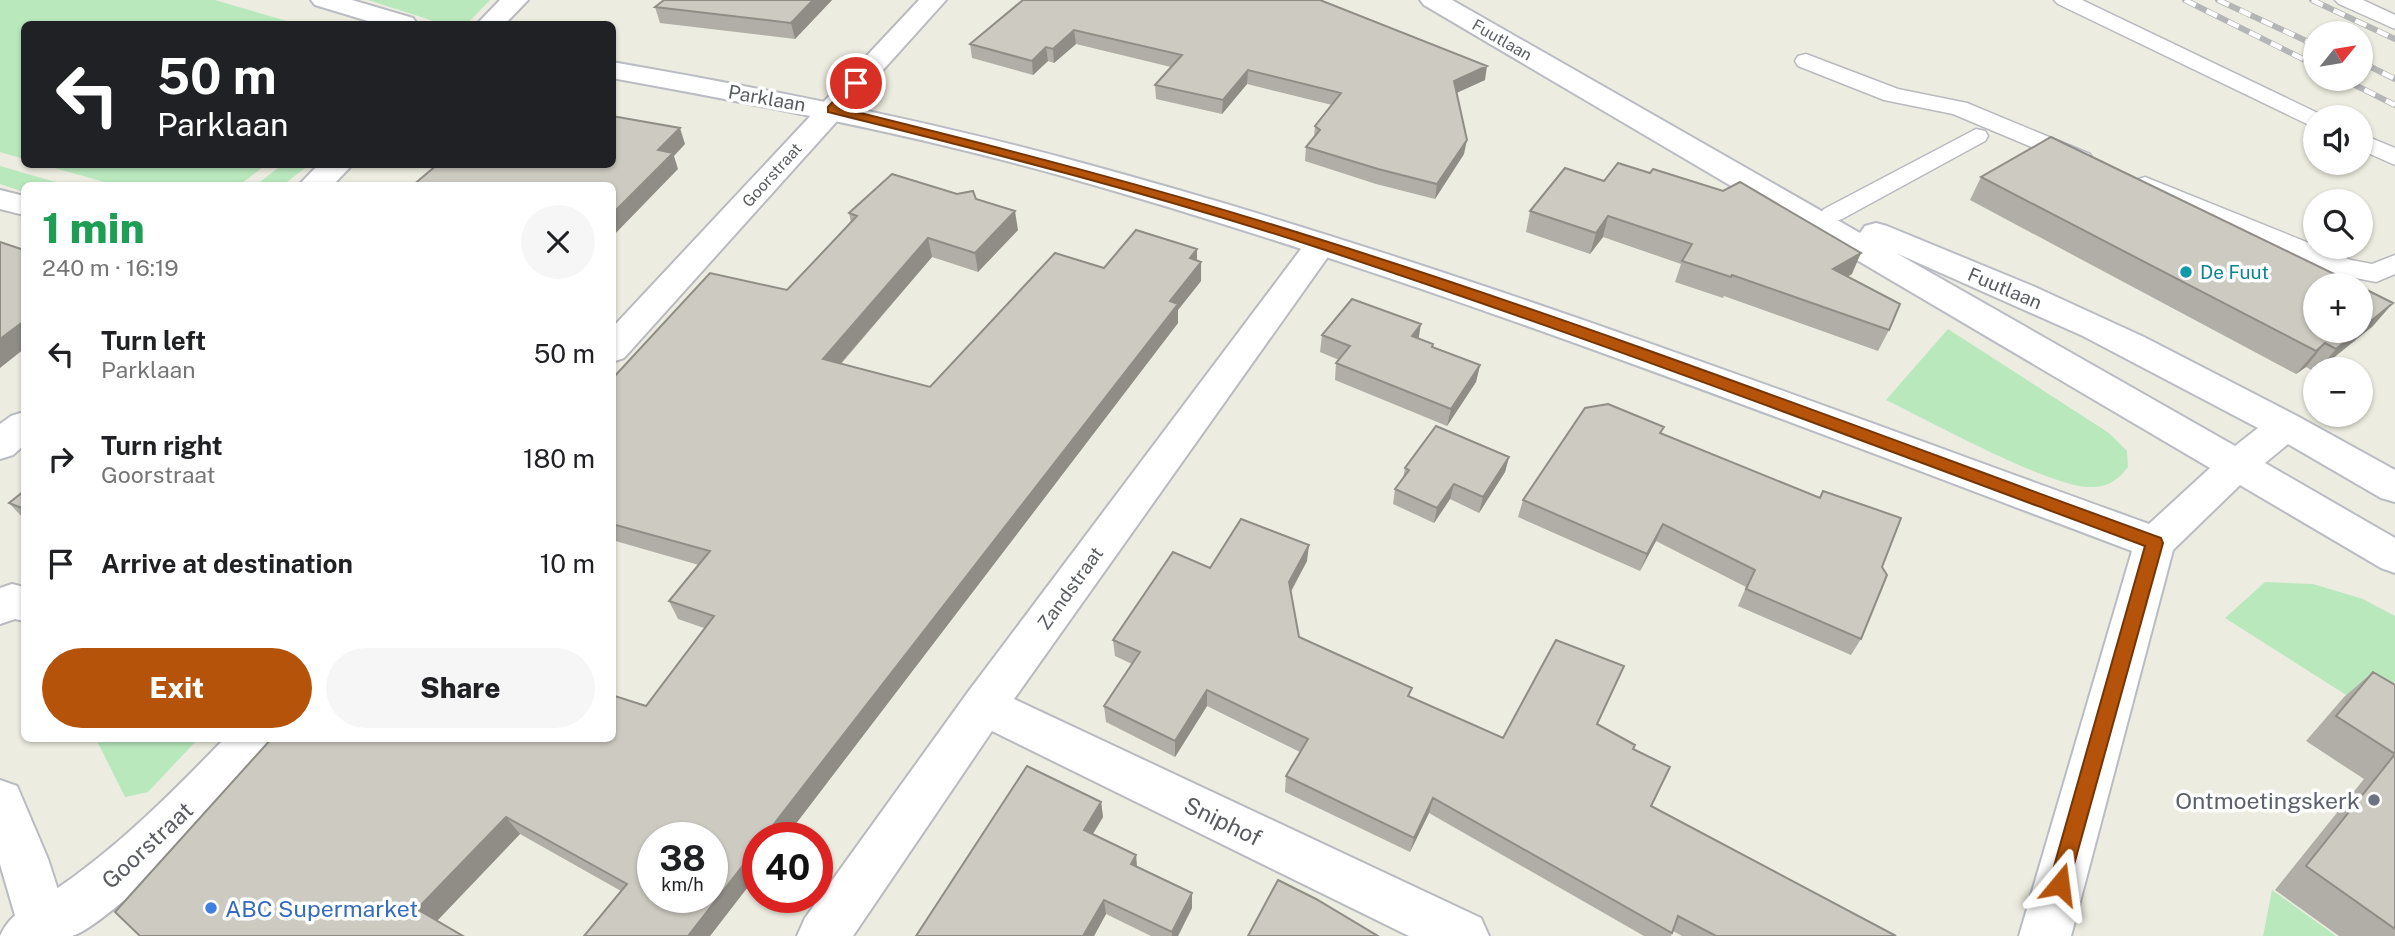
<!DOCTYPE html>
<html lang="en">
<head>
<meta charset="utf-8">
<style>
  :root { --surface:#fff; --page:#f6f6f6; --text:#202124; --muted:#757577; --accent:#b45309 }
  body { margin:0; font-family:"Public Sans",sans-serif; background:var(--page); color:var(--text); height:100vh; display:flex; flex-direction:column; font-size:26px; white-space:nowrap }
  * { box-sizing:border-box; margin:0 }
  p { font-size:23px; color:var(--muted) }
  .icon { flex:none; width:38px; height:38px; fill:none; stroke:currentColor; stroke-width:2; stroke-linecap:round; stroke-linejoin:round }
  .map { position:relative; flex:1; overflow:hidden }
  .details { position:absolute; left:21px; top:182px; width:595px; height:560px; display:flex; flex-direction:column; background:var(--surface); border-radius:10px; box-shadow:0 2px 5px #0004 }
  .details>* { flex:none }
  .banner { position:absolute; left:21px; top:21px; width:595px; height:147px; border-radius:10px; box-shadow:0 2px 5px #0004; background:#202124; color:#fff; overflow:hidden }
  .needle { width:46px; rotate:60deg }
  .buttons { position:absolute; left:2303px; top:21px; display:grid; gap:14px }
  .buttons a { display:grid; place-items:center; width:70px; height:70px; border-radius:50%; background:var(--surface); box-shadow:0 2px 5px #0004; font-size:35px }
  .speed { position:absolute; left:637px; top:822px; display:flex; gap:14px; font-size:35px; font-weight:700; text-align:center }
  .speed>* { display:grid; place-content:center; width:91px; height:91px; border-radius:50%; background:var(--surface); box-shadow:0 2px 5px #0004; line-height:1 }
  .speed small { font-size:18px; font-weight:400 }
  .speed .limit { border:10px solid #d22; background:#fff; color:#111 }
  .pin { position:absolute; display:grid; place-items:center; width:60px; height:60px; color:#fff; margin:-30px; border:4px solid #fff; border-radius:50%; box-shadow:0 2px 7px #0007 }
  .me { position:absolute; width:77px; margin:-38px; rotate:16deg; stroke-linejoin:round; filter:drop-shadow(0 0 5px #0008) }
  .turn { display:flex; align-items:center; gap:24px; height:147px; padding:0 21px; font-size:32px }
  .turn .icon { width:91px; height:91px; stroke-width:2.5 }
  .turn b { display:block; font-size:49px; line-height:60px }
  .round { display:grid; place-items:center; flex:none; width:74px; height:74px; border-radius:37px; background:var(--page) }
  .head { display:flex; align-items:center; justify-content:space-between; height:119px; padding:0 21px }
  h1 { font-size:42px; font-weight:800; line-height:52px; color:#1e9e55 }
  .primary-button { display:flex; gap:14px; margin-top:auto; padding:14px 21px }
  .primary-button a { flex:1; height:80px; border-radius:42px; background:var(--accent); color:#fff; font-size:28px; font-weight:800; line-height:80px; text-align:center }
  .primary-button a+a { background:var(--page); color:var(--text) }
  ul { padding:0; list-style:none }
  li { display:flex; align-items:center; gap:21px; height:105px; padding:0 21px }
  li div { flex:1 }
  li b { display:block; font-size:26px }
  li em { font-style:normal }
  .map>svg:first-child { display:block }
</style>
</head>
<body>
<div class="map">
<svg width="2395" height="936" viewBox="0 0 2395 936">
  <rect width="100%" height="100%" fill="#edece0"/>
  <path fill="#b9e8bd" d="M0,0H215L297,24H24V159L0,152Z
    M368,0H490L467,24H443Z
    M44,165H266L238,186L115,185Z
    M282,165H309L283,185H256Z
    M0,166L66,185L24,186V192L0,184Z
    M1948,329L2109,433L2127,451L2128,467C2118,480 2110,486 2093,487C2054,490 1928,420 1886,400Z
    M2265,582L2313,584L2363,599L2395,616V726L2225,618Z
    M96,739H198L148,792L125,797Z
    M2272,890L2336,936H2263Z"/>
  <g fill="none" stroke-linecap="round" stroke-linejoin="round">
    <g stroke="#b8bac0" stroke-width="3">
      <path id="lane" d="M2054,0H2082L2326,117H2315V126L2307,124L2058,4Z
        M2335,0H2363L2395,15V29L2339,4Z
        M1806,54L1898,89L1967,103L2090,154L2093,159L2090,164L2081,166L2072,164L1953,114L1884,100L1798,66L1795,61L1798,56Z
        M1976,129L1985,131L1988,136L1985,141L1842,219L1833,222L1824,219L1820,214L1824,209Z
        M2361,134L2395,148V165L2361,150Z
        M2145,177L2351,260L2372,264L2395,255V274L2376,282L2335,274L2136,190L2132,185L2136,180Z"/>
    </g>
    <g stroke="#b8bac0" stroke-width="4">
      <path id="street" d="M500,0H528L505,24H477Z
        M919,0H946L624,358L612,362V328Z
        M0,190L24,196V215L0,209Z
        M1321,234L1332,237L1337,244L1014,699L1481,918L1489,936H1409L992,731L853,936H797L805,918L968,692L1310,237Z
        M12,584L24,587V621L15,619L0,624V588Z
        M225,738H278C259,778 115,919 75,935C63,936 16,936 0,936C12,910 29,908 52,892C116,849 171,794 225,738Z"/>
    </g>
    <g stroke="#b9bcc3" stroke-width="4">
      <path id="secondary" d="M311,0H352L413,18L417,24H378L315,5Z
        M1420,0H1452L1860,233L1865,226L1876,223L1887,226L2035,287L2144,337L2299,417L2395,470V502L2381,498L2288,444L2265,463L2395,538V573L2381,568L2240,485L2173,550L2071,936H2019L2132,551C1780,419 1429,280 1066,177C917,135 765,106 612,78V62C772,90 930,121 1086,164C1447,262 1797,397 2149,524L2210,468L1424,5ZM1896,253L2083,336L2258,428L2235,446Z
        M319,164H353L332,186H298Z
        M24,412V445L13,455L0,459V424L11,416Z
        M0,780L17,786L48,859L73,936H21L0,864Z"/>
    </g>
    <use href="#lane" fill="#fff" fill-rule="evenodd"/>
    <use href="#street" fill="#fff" fill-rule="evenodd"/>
    <use href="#secondary" fill="#fff" fill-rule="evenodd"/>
    <g stroke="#b4b5b5" stroke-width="6">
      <path id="rail" d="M2185,0L2315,65
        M2218,0L2315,45
        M2312,0L2395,39
        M2361,62L2395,79
        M2343,79L2395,105"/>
    </g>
    <use href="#rail" stroke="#fff" stroke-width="4.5" stroke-dasharray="12" stroke-linecap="butt"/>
  </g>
  <path fill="#b0aea6" d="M832,0L795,39L660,23L655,7Z
    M1023,0L1485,80L1456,93L1464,154L1435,199L1376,184L1305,161L1306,147L1314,137L1315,126L1332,105L1247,84L1222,114L1156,99L1155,85L1171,67L1076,44L1054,63L1048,61L1033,75L972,58L970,44Z
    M1565,168L1852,274L1847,277L1889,330L1878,351L1724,296L1723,298L1675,282L1681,264L1603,237L1590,254L1526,232L1530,211Z
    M1981,177L2373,326L2320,369H2315V372L2306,367L2296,374L1970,200Z
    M976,199L1018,230L978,272L932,257L841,364L930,387L1104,268L1197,261L1201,262V281L1178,310V323L710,936H584L621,891L520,834L437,921L140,936L646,706L704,628L678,619L669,601L699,565L612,540V379L787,290L851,222L849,213Z
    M1322,335L1419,338L1433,347L1480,365L1476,382L1447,426L1335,380L1336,363L1339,360L1320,352Z
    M1661,434L1882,567L1861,639L1851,655L1738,606L1746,587L1656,541L1640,571L1518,517L1523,500Z
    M1509,457L1505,472L1479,513L1450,499L1434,523L1393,504L1395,489L1403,478L1405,468Z
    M24,491V519L9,503Z
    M1307,561L1291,592L1299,637L1410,697L1503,738L1617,682L1597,724L1634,749L1651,806L1896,936H1682L1673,931L1671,936H1644L1429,813L1410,852L1285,792L1286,776L1300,752L1207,706L1175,757L1106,722L1104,706L1132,664L1115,656L1113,640L1210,568Z
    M2373,672L2395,685V936H2339L2275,890L2364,779L2306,741L2344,697Z
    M1101,802L1103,817L1093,834L1136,855L1137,867L1192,893V908L1178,936H1151L1106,914L1094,936H916Z"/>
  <path fill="#908d87" d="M813,0H832L795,39L791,23Z
    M1074,30L1076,44L1054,63L1053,49Z
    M1046,47L1048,61L1033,75L1032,61Z
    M1487,66L1485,80L1452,95L1454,81Z
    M1248,70L1247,84L1222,114L1223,100Z
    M680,128L685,144L674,156L678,169L612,237V214L658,150Z
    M1467,140L1464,154L1435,199L1437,184Z
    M1015,211L1018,230L978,272L975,253Z
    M1608,216L1603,237L1590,254L1596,233Z
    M928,238L932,257L828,378L823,359Z
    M1197,249V266L1201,262V281L1178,310V323L785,838H763L1170,301L1190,258Z
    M1861,253L1852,274L1823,290L1833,269Z
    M2393,303L2373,326L2319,369L2336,349L2358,331H2361V329Z
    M24,321V349L0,368V339Z
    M1421,324L1418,342L1412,336Z
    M2325,343L2306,367L2296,374L2316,351Z
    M1480,365L1476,382L1447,426L1451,409Z
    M1509,457L1505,472L1479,513L1483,497Z
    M1454,484L1450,499L1434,523L1437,508Z
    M1663,524L1656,541L1640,571L1647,554Z
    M1309,545L1307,561L1287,598L1289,582Z
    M1207,690V706L1175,757V741Z
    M1433,798L1429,813L1410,852L1414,838Z
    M1101,802L1103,817L1086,845L1084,830Z
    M506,817L520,834L433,925L417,909Z
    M758,846V874L710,936H688Z
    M1136,855L1137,870L1131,864Z
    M1192,893V908L1178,936H1172V932Z
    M1104,900L1106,914L1094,936H1083Z"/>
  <path fill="#cdcac1" stroke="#908d87" stroke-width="2" fill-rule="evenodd" d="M664,0H813L791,23L655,7Z
    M1023,0H1320L1487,66L1454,81L1467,140L1437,184L1378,169L1306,147L1320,130L1315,126L1341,93L1248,70L1223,100L1155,85L1182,55L1074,30L1053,49L1046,47L1032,61L970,44Z
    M612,116L680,128L658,150L673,153L612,214V186H412L438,164H612Z
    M2051,137L2357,285H2315V331H2358L2336,349L2325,343L2316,351L1981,177Z
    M1618,163L1650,173L1653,169L1723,191L1740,182L1861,253L1833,269L1900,304L1889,330L1732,275L1731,277L1682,261L1692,244L1608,216L1596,233L1530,211L1565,168L1604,181Z
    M892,174L957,194L973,191L976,199L1015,211L975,253L928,238L823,359L930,387L1055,253L1104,268L1136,230L1197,249L1190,258L1201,262L1170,301L1178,304L763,838H758V846L688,936H584L627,884L506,817L417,909L463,936H140L115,912L272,738H612V695L646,706L714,616L669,601L710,551L612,524V379L710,273L787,290L857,216L849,213ZM653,838H712V898H653Z
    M0,242L24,250V321L0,339Z
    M2361,287L2393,303L2361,329Z
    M1352,299L1421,324L1412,336L1433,344L1432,347L1480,365L1451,409L1336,363L1350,346L1322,335Z
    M1608,404L1664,427L1660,433L1820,498L1823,491L1901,518L1882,567L1887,575L1861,639L1746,589L1755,570L1663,524L1647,554L1523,500L1585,408Z
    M1436,426L1509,457L1483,497L1454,484L1437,508L1395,489L1409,470L1405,468Z
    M24,491V509L9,503Z
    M1241,519L1309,545L1289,582L1299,637L1412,688L1408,696L1503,738L1556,640L1624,666L1597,724L1635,745L1633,749L1670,767L1651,806L1896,936H1716L1678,916L1672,933L1433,798L1414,838L1286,776L1308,739L1207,690L1175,741L1104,706L1140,652L1113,640L1173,552L1210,568Z
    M2373,672L2395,685V754L2336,716Z
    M2395,754V929L2306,866Z
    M1027,766L1101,802L1084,830L1136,855L1131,864L1192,893L1172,932L1104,900L1083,936H916Z
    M1278,880L1316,899L1378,936H1248Z"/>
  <path fill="#b45309" stroke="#753606" stroke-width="2" d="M852,81L862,83L840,108C1003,148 1165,190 1325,241C1607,330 1883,437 2161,538L2163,543L2067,890L2060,893L2052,890L2049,884L2145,546C1871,444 1597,340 1319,248C1157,195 993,153 828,112V107Z"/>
  <circle fill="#0f9aa8" stroke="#fff" stroke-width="2.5" cx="2186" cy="272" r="7"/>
  <circle fill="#6b7280" stroke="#fff" stroke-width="2.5" cx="2374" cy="800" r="7"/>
  <circle fill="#3f7fe0" stroke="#fff" stroke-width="2.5" cx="211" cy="908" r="7"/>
  <g text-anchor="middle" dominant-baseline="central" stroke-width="7" stroke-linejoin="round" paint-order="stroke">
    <g font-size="16" fill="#595c62" stroke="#fff">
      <text transform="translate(1502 40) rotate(30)">Fuutlaan</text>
      <text transform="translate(772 175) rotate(-48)">Goorstraat</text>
    </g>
    <g font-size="19" fill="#595c62" stroke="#fff">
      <text transform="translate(767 98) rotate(10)">Parklaan</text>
      <text transform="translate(2005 288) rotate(23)">Fuutlaan</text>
      <text transform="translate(1070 588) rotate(-54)">Zandstraat</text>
    </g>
    <g font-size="19" fill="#0d838f" stroke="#fff" text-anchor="start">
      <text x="2200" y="272">De Fuut</text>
    </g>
    <g font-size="23" fill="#5b616d" stroke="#fff" text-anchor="end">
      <text x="2360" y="800">Ontmoetingskerk</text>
    </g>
    <g font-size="23" fill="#595c62" stroke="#fff">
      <text transform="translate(1223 821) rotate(26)">Sniphof</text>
      <text transform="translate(147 845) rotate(-43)">Goorstraat</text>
    </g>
    <g font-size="23" fill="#366cbe" stroke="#fff" text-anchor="start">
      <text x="225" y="908">ABC Supermarket</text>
    </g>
  </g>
</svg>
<div class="buttons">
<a><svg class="needle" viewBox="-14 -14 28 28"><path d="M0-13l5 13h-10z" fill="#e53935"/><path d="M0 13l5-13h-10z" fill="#757577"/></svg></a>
<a><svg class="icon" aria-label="sound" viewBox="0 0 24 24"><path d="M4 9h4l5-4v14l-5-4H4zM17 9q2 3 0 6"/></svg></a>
<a><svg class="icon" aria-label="search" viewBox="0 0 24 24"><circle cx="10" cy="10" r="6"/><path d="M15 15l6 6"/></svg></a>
<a>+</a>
<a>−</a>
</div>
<div class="speed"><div>38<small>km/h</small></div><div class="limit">40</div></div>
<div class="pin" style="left:856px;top:83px;background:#d93025"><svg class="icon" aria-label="arrive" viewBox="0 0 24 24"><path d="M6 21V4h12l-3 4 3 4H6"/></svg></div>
<svg class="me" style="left:2060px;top:884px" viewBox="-20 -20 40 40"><path d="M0-17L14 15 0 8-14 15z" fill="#b45309" stroke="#fff" stroke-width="4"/></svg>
<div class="banner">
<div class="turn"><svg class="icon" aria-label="left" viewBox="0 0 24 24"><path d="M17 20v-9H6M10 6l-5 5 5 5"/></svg><div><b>50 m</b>Parklaan</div></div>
</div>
<section class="details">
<div class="head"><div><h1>1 min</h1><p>240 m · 16:19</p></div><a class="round"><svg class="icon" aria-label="close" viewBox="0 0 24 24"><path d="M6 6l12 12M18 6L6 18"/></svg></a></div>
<ul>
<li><svg class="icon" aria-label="left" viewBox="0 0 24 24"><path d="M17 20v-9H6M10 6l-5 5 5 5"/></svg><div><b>Turn left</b><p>Parklaan</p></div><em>50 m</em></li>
<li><svg class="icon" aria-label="right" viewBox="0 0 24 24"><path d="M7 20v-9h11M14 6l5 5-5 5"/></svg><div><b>Turn right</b><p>Goorstraat</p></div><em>180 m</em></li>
<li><svg class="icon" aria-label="arrive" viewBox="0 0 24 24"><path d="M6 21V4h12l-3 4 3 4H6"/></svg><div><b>Arrive at destination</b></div><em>10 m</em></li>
</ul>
<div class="primary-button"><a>Exit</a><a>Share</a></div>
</section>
</div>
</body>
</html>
